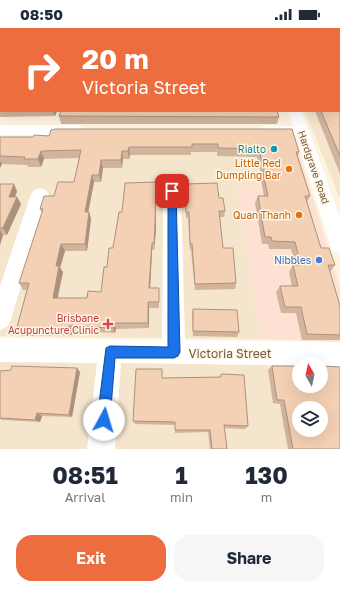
<!DOCTYPE html>
<html lang="en">
<head>
<meta charset="utf-8">
<style>
  :root { --surface:#fff; --page:#f6f6f7; --text:#1f2937; --muted:#747a83; --accent:#ed6d3e }
  body { margin:0; font-family:"Golos Text",sans-serif; background:var(--page); color:var(--text); height:100vh; display:flex; flex-direction:column; font-size:15px; white-space:nowrap }
  * { box-sizing:border-box; margin:0 }
  p { font-size:13px; color:var(--muted) }
  .icon { flex:none; width:22px; height:22px; fill:none; stroke:currentColor; stroke-width:2; stroke-linecap:round; stroke-linejoin:round }
  .map { position:relative; height:421px; overflow:hidden }
  .side { display:flex; flex-direction:column; background:var(--surface); flex:1 }
  .side>* { flex:none }
  .top-card { position:absolute; left:0px; top:0px; width:340px; height:84px; box-shadow:0 4px 16px #0002; background:#ed6d3e; color:#fff; overflow:hidden }
  .needle { width:26px; rotate:351deg }
  .controls { position:absolute; left:292px; top:329px; display:grid; gap:8px }
  .controls a { display:grid; place-items:center; width:36px; height:36px; border-radius:50%; background:var(--surface); box-shadow:0 4px 16px #0002; font-size:20px }
  .pin { position:absolute; display:grid; place-items:center; width:34px; height:34px; color:#fff; margin:-17px; border-radius:8px; box-shadow:0 2px 6px #0006 }
  .me { position:absolute; width:44px; margin:-22px; rotate:6deg; stroke-linejoin:round; filter:drop-shadow(0 0 3px #0008) }
  .turn { display:flex; align-items:center; gap:14px; height:84px; padding:0 16px; font-size:18px }
  .turn .icon { width:52px; height:52px; stroke-width:2.5 }
  .turn b { display:block; font-size:28px; line-height:34px }
  .eta { display:flex; justify-content:space-evenly; align-items:center; height:68px; text-align:center }
  .eta b { font-size:24px; font-weight:700; line-height:28px }
  .primary-button { display:flex; gap:8px; margin-top:auto; padding:8px 16px }
  .primary-button a { flex:1; height:46px; border-radius:16px; background:var(--accent); color:#fff; font-size:16px; font-weight:700; line-height:46px; text-align:center }
  .primary-button a+a { background:var(--page); color:var(--text) }
  .status { display:flex; justify-content:space-between; align-items:center; height:28px; padding:0 20px; background:var(--surface); direction:ltr }
  .status svg { height:11px; fill:currentColor }
  .map>svg:first-child { display:block }
</style>
</head>
<body>
<div class="status"><b>08:50</b><svg viewBox="0 0 49 12"><path d="M0 12V9h3v3zM5 12V6h3v6zM10 12V3h3v9zM15 12V0h3v12zM26 1h20v11H26zM47 4h2v5h-2z"/></svg></div>
<div class="map">
<svg width="340" height="421" viewBox="0 0 340 421">
  <rect width="100%" height="100%" fill="#fdf3df"/>
  <path fill="#f5e5cd" fill-rule="evenodd" d="M339,19H340V171L305,83H339Z
    M251,107L260,160H238L261,311L0,308V112Z
    M0,333L299,338V358H321L340,421H0ZM299,380H321V402H299Z"/>
  <path fill="#fee1d2" d="M251,107L294,108L340,260V314L261,311L238,160H260Z"/>
  <g fill="none" stroke-linecap="round" stroke-linejoin="round">
    <path fill="#fff" fill-rule="evenodd" d="M10,0H22L10,1Z
      M259,0H269V1H259Z
      M288,83H302L340,190V225L333,223L330,217L296,107L262,105L260,102L262,99L267,97L293,98Z
      M0,97H77L82,99L84,102L82,105L77,107H0Z
      M172,157L178,159L181,163L185,312L340,314V338H321V336H299V337L121,335L115,421H87L97,335L0,334V310L162,312L163,163L166,159Z
      M40,160L46,162L49,166L11,291L8,298L0,302V258L31,166L34,162Z"/>
  </g>
  <path fill="#d2b49c" d="M276,0H340V146L315,83H339V1H277Z
    M0,16H1V83H57L55,88L0,89Z
    M59,88L279,89L277,96H61Z
    M292,101L299,124L298,129L310,168L307,174L321,220L335,237L330,244L340,278V312H302L296,285H281L276,264L280,258H292L289,244L293,237H295L291,221H269L268,216H262L255,175L258,168H264L261,153L262,150L257,129L217,128V124H191V127H130L129,131H123L122,140H103L101,154H94L88,184H89L91,191L87,223H65L60,240L63,244L58,270H87L101,264L107,239L113,220L122,184L156,162V202L154,222H152L150,260L159,266V280H149V300L116,301L115,305L73,303L72,307L22,308L16,303L27,262H23L19,255L42,185L40,181L54,168L74,154L79,130L44,131L41,139H28L27,137L2,136L0,140V109H33L49,108Z
    M0,156L17,163L15,169H17L21,176L7,207H3L0,217Z
    M185,156L219,170L225,183L224,189H220L223,220L236,255L235,261L195,262L191,222H190L188,190H186Z
    M193,281L239,304L237,309L193,308L192,287Z
    M272,338L340,421H288L280,376L273,375L268,342Z
    M0,343L80,344L72,389L42,388L40,394L2,392L0,391Z
    M221,346L248,398L245,401L224,400L227,421H210L208,404L175,405V397L135,396L133,393L162,350L220,349Z"/>
  <path fill="#ab927f" d="M53,83H57L55,88Z
    M129,119L130,127L129,131L128,123Z
    M41,123L44,131L41,139L38,131Z
    M122,123L123,131L122,140L121,132Z
    M101,132L103,140L101,154L99,147Z
    M0,133L2,136L0,140Z
    M92,147L94,154L87,191L85,184Z
    M156,154V202L154,222V215Z
    M14,156L17,163L13,176L9,169Z
    M17,169L21,176L7,207L3,200Z
    M89,184L91,191L87,223L85,216Z
    M0,202L3,207L0,217Z
    M152,215V222L150,266L149,260Z
    M61,216L65,223L60,240L63,244L56,276L53,270L56,238Z
    M148,274L149,280V300L148,295Z
    M114,295L116,301L115,305L113,300Z
    M69,298L73,303L72,307L69,302Z
    M77,340L80,344L72,389L69,387Z
    M37,385L42,388L40,394L35,392Z"/>
  <path fill="#f4d1b5" stroke="#ab927f" fill-rule="evenodd" d="M25,0H252V1H24Z
    M281,0H340V128L321,83H339V1H281Z
    M0,16H1V81H0Z
    M61,83H277L279,89L59,88Z
    M55,101H292L299,124H296L310,168H305L321,220H329L335,237H328L340,278V307L307,306L301,279H285L280,258H298L293,237H301L295,214L272,213L271,209H265L258,168H268L263,145L265,146L259,121L218,120V116H192V119H129L128,123H122L121,132H101L99,147H92L85,184H89L85,216H61L56,238H59L53,270H87L88,263L101,264L104,239H107L109,220H113L119,184H122L125,155L156,154L155,195L154,215H152L149,260H159V274H148V295H114L113,300L69,298V302L16,303L29,255H19L43,181H40L44,168H54L58,154H74L81,122L41,123L38,131H24L25,129L0,128V109H33L34,107L49,108L51,102Z
    M217,155L219,170H223L225,183H219L223,220H233L236,255L195,256L192,216H190L189,184H186L185,156Z
    M0,156H14L9,169H17L3,200H0Z
    M193,281L237,282L239,304L193,303Z
    M12,338L77,340L69,387L37,385L35,392L0,390V343L11,342Z
    M272,338H299V358H321V338L340,339V421H293L284,372H277ZM299,380H321V402H299Z
    M136,341H162V350L221,349V346L244,347L248,398L224,397L227,421H212L210,402H175V394L133,393Z"/>
  <path fill="#1a73e8" stroke="#114b97" d="M172,160L176,163L180,324L178,328L174,330H115L110,392L108,396L104,398L99,396L97,392L106,320L110,318L168,319V163Z"/>
  <circle fill="#0f9aa8" stroke="#fff6e6" stroke-width="1.5" cx="274" cy="121" r="4"/>
  <g fill="#e8710a" stroke="#fff6e6" stroke-width="1.5">
    <circle cx="289" cy="141" r="4"/>
    <circle cx="299" cy="187" r="4"/>
  </g>
  <circle fill="#3f7fe0" stroke="#fff6e6" stroke-width="1.5" cx="319" cy="232" r="4"/>
  <path fill="#e0444e" stroke="#fff6e6" stroke-width="1.5" d="M106 290h4v4h4v4h-4v4h-4v-4h-4v-4h4z"/>
  <g text-anchor="middle" dominant-baseline="central" stroke-width="3" stroke-linejoin="round" paint-order="stroke">
    <g font-size="10" fill="#0d838f" stroke="#fff6e6" text-anchor="end">
      <text x="266" y="121">Rialto</text>
    </g>
    <g font-size="10" fill="#c56008" stroke="#fff6e6" text-anchor="end">
      <text x="281" y="135">Little Red<tspan x="281" dy="12">Dumpling Bar</tspan></text>
      <text x="291" y="187">Quan Thanh</text>
    </g>
    <g font-size="10" fill="#745846" stroke="#fff6e6">
      <text transform="translate(314 139) rotate(71)">Hardgrave Road</text>
    </g>
    <g font-size="10" fill="#366cbe" stroke="#fff6e6" text-anchor="end">
      <text x="311" y="232">Nibbles</text>
    </g>
    <g font-size="10" fill="#be3a42" stroke="#fff6e6" text-anchor="end">
      <text x="99" y="290">Brisbane<tspan x="99" dy="12">Acupuncture Clinic</tspan></text>
    </g>
    <g font-size="12" fill="#745846" stroke="#fff6e6">
      <text x="230" y="325">Victoria Street</text>
    </g>
  </g>
</svg>
<div class="controls">
<a><svg class="needle" viewBox="-14 -14 28 28"><path d="M0-13l5 13h-10z" fill="#e53935"/><path d="M0 13l5-13h-10z" fill="#747a83"/></svg></a>
<a><svg class="icon" aria-label="layers" viewBox="0 0 24 24"><path d="M12 4l9 5-9 5-9-5zM3 14l9 5 9-5"/></svg></a>
</div>
<div class="pin" style="left:172px;top:163px;background:#d93025"><svg class="icon" aria-label="arrive" viewBox="0 0 24 24"><path d="M6 21V4h12l-3 4 3 4H6"/></svg></div>
<svg class="me" style="left:104px;top:392px" viewBox="-20 -20 40 40"><circle r="19" fill="#fff"/><path d="M0-13L10 11 0 6-10 11z" fill="#1a73e8"/></svg>
<div class="top-card">
<div class="turn"><svg class="icon" aria-label="right" viewBox="0 0 24 24"><path d="M7 20v-9h11M14 6l5 5-5 5"/></svg><div><b>20 m</b>Victoria Street</div></div>
</div>
</div>
<section class="side">
<div class="eta">
<div><b>08:51</b><p>Arrival</p></div>
<div><b>1</b><p>min</p></div>
<div><b>130</b><p>m</p></div>
</div>
<div class="primary-button"><a>Exit</a><a>Share</a></div>
</section>
</body>
</html>
